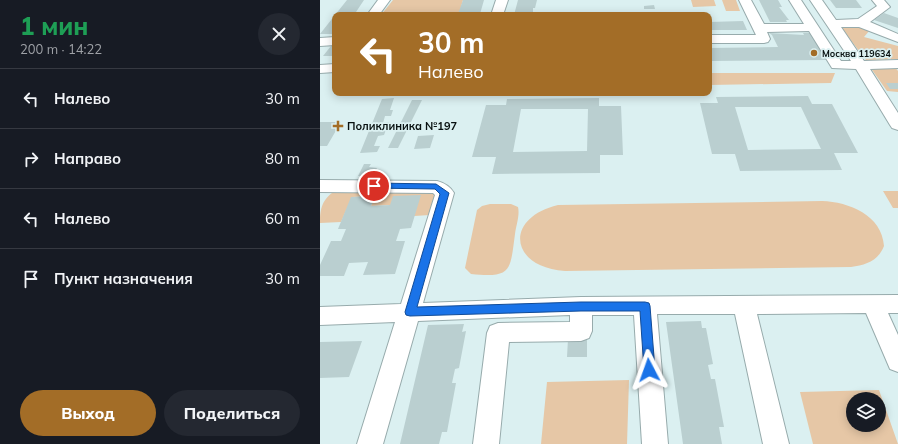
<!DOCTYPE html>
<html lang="ru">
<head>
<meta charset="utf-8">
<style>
  :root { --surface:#171b24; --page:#242831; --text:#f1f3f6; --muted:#9ea1a6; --line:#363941; --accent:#a36d27 }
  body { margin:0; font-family:Mulish,sans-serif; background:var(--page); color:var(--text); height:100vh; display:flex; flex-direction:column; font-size:15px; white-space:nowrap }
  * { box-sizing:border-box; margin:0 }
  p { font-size:13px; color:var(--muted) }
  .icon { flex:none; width:22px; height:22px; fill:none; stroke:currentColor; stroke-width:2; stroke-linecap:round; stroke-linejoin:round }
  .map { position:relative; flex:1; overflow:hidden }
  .side { display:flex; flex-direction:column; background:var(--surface); width:320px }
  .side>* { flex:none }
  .hud { position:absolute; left:12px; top:12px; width:380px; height:84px; border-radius:8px; box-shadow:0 2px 10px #0003; background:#a36d27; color:#fff; overflow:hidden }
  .buttons { position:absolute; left:526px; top:392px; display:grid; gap:8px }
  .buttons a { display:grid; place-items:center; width:40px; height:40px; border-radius:50%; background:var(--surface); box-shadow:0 2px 10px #0003; font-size:20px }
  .pin { position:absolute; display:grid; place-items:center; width:34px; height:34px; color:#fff; margin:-17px; border:2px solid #fff; border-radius:50%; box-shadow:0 1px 4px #0007 }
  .me { position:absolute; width:44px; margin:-22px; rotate:356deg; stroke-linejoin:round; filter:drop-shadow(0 0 3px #0008) }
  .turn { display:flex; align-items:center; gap:14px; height:84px; padding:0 20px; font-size:18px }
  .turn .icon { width:52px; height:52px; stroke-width:2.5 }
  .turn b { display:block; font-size:28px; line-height:34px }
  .round { display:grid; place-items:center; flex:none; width:42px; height:42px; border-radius:21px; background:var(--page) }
  .overview { display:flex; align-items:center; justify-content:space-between; height:68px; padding:0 20px }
  h1 { font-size:24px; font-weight:800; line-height:30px; color:#1e9e55 }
  .cta { display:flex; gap:8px; margin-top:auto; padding:8px 20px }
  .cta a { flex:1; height:46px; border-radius:24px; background:var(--accent); color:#fff; font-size:16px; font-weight:800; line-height:46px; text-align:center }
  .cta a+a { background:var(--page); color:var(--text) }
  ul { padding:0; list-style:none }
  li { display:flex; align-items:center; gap:12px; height:60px; padding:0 20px; border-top:1px solid var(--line) }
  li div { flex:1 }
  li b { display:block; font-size:15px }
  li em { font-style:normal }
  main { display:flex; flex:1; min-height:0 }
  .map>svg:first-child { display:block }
</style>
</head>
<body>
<main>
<section class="side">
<div class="overview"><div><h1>1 мин</h1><p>200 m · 14:22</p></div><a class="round"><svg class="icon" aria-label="close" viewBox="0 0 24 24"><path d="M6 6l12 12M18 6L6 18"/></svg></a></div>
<ul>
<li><svg class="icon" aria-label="left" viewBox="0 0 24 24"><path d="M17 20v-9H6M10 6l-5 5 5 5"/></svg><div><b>Налево</b></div><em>30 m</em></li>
<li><svg class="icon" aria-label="right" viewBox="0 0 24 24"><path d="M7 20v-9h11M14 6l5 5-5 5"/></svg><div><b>Направо</b></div><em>80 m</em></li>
<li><svg class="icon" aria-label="left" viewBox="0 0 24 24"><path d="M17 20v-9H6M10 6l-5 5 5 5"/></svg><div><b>Налево</b></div><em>60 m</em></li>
<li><svg class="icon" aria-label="arrive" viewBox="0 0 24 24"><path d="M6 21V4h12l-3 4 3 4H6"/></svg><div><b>Пункт назначения</b></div><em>30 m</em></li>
</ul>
<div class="cta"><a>Выход</a><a>Поделиться</a></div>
</section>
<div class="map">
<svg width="578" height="444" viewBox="0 0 578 444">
  <rect width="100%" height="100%" fill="#dbf0f1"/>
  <path fill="#e6c7a6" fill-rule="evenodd" d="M73,0H159H143L139,14H172L61,15Z
    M371,0H394L396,6L373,7Z
    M402,0H416L420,11H406Z
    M519,25L545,28L550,30L544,37L578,46V59L546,60Z
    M574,66L578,71V92L567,91L550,67Z
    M389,73H515L511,83L389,85Z
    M15,191H112L116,195L110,215L94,216L70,205L51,206L55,196L32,197L21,222L0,223C0,209 2,199 15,191Z
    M563,191H578V208H573Z
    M502,201C529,202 562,215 564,246C558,261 546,265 531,267L245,271C189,267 184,218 238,205Z
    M170,204H191L198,207C200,215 196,226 195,234C190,271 192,278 151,274L145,268L157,210L162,206Z
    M309,380L307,444H221L227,382Z
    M559,390L578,444H493L480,392ZM533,399H559V425H533Z"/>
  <path fill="#bacfd0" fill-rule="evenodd" d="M27,0H44L34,15H15Z
    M143,0H164L160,14H138Z
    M198,0H217L215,8H213V15H194Z
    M439,0H458L462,7H459L469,20H466L467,22H450Z
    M510,0H536L542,8H516Z
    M334,5L335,9H324V6Z
    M564,13L578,18V28L554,20Z
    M15,15V34H0Z
    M423,21L427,30H389V22Z
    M449,33L484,35L483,33H491L507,60L389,61V48L458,47L452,35Z
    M11,46H15V56H3Z
    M566,83H578V89H570Z
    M488,96L492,104H512L538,153H514L522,170L420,171L415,154H392L380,103H398L396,97ZM415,107H481L501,149L428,150Z
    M74,98L70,110H73L71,116H65L63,123L69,122L64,135L58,136L54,146H60L57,152L40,153L62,99Z
    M279,98V106H301L303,155H280V173L172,174L176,157H152L166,105H186L187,99ZM201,109H268L267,151L193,152Z
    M92,100H102L78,148H68Z
    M0,122H21L7,146H0Z
    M114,135L110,148L94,149L98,136Z
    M44,164H51L49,167L57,168L53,176H38Z
    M101,195L91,228L80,229L76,241H85L75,274L43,275L48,262L29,263L24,276H0V265L11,241H21L26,229H18L31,197L55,196L51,206L70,205L73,196Z
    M381,321L382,328H386L393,364L388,365L391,379H395L404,427H399L402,444H363L346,322Z
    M144,324L142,332L146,331L139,368L135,369L132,383H136L127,432H122L119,444H80L108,325Z
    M248,339H267V357H247Z
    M42,341L29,377L0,378V342Z"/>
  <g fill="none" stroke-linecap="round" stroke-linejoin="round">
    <g stroke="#97abac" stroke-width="2">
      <path id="minor" d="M58,0H70L59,15H47Z
        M176,0H188L183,15H171Z
        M419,0H431L444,24H484L469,0H481L521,61H531L490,0H502L516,20L538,19L557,6L552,0H564L570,7L550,22L578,34V42L539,27H521L544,61L578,60V68L550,69L578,113V130L572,128L570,125L536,69L512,68L489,31L447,32L450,39L448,42L444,43H389V35H436Z
        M15,37V45L0,46V38Z
        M15,64V72L0,73V65Z
        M0,180L117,181C124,183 130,186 134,193L103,303L261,297L578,295V313H568L578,335V372L570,369L546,313L437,314L469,444H443L415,314H337L348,444H322L314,315H272V331L269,338L261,341L189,342L179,444H153L167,333L170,326L178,323L250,322V315L98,321L63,444H37L75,322L0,325V307L81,304L115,195L113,193L0,192Z"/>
    </g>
    <use href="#minor" fill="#fff" fill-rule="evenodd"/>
  </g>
  <path fill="#1a73e8" stroke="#114b97" d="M54,183L116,184L129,193L97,307L261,302H325L329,303L330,306L335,370L333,374L329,375L325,374L324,370L320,311H261L90,316L86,315L85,312L120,194L115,189L51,188L50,186Z"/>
  <g fill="#a36d27" stroke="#dbf0f1" stroke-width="1.5">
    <circle cx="494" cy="53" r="4"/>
    <path d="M16 120h4v4h4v4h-4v4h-4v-4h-4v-4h4z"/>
  </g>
  <g text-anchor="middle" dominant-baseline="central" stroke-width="3.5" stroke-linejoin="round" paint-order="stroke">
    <g font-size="9" font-weight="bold" fill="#081010" stroke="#dbf0f1" text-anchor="start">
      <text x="502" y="53">Москва 119634</text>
    </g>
    <g font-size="11" font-weight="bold" fill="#081010" stroke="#dbf0f1" text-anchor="start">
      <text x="27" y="126">Поликлиника №197</text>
    </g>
  </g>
</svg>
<div class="buttons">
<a><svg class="icon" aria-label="layers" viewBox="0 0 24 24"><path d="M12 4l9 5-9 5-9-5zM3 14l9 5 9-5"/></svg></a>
</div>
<div class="pin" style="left:54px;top:186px;background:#d93025"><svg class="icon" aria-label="arrive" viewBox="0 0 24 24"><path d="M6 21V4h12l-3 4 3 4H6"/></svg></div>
<svg class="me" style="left:329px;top:370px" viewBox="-20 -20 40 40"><path d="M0-17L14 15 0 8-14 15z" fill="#1a73e8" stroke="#fff" stroke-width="4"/></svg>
<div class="hud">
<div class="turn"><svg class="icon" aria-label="left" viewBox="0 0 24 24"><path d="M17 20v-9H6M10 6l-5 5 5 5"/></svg><div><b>30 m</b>Налево</div></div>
</div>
</div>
</main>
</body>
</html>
